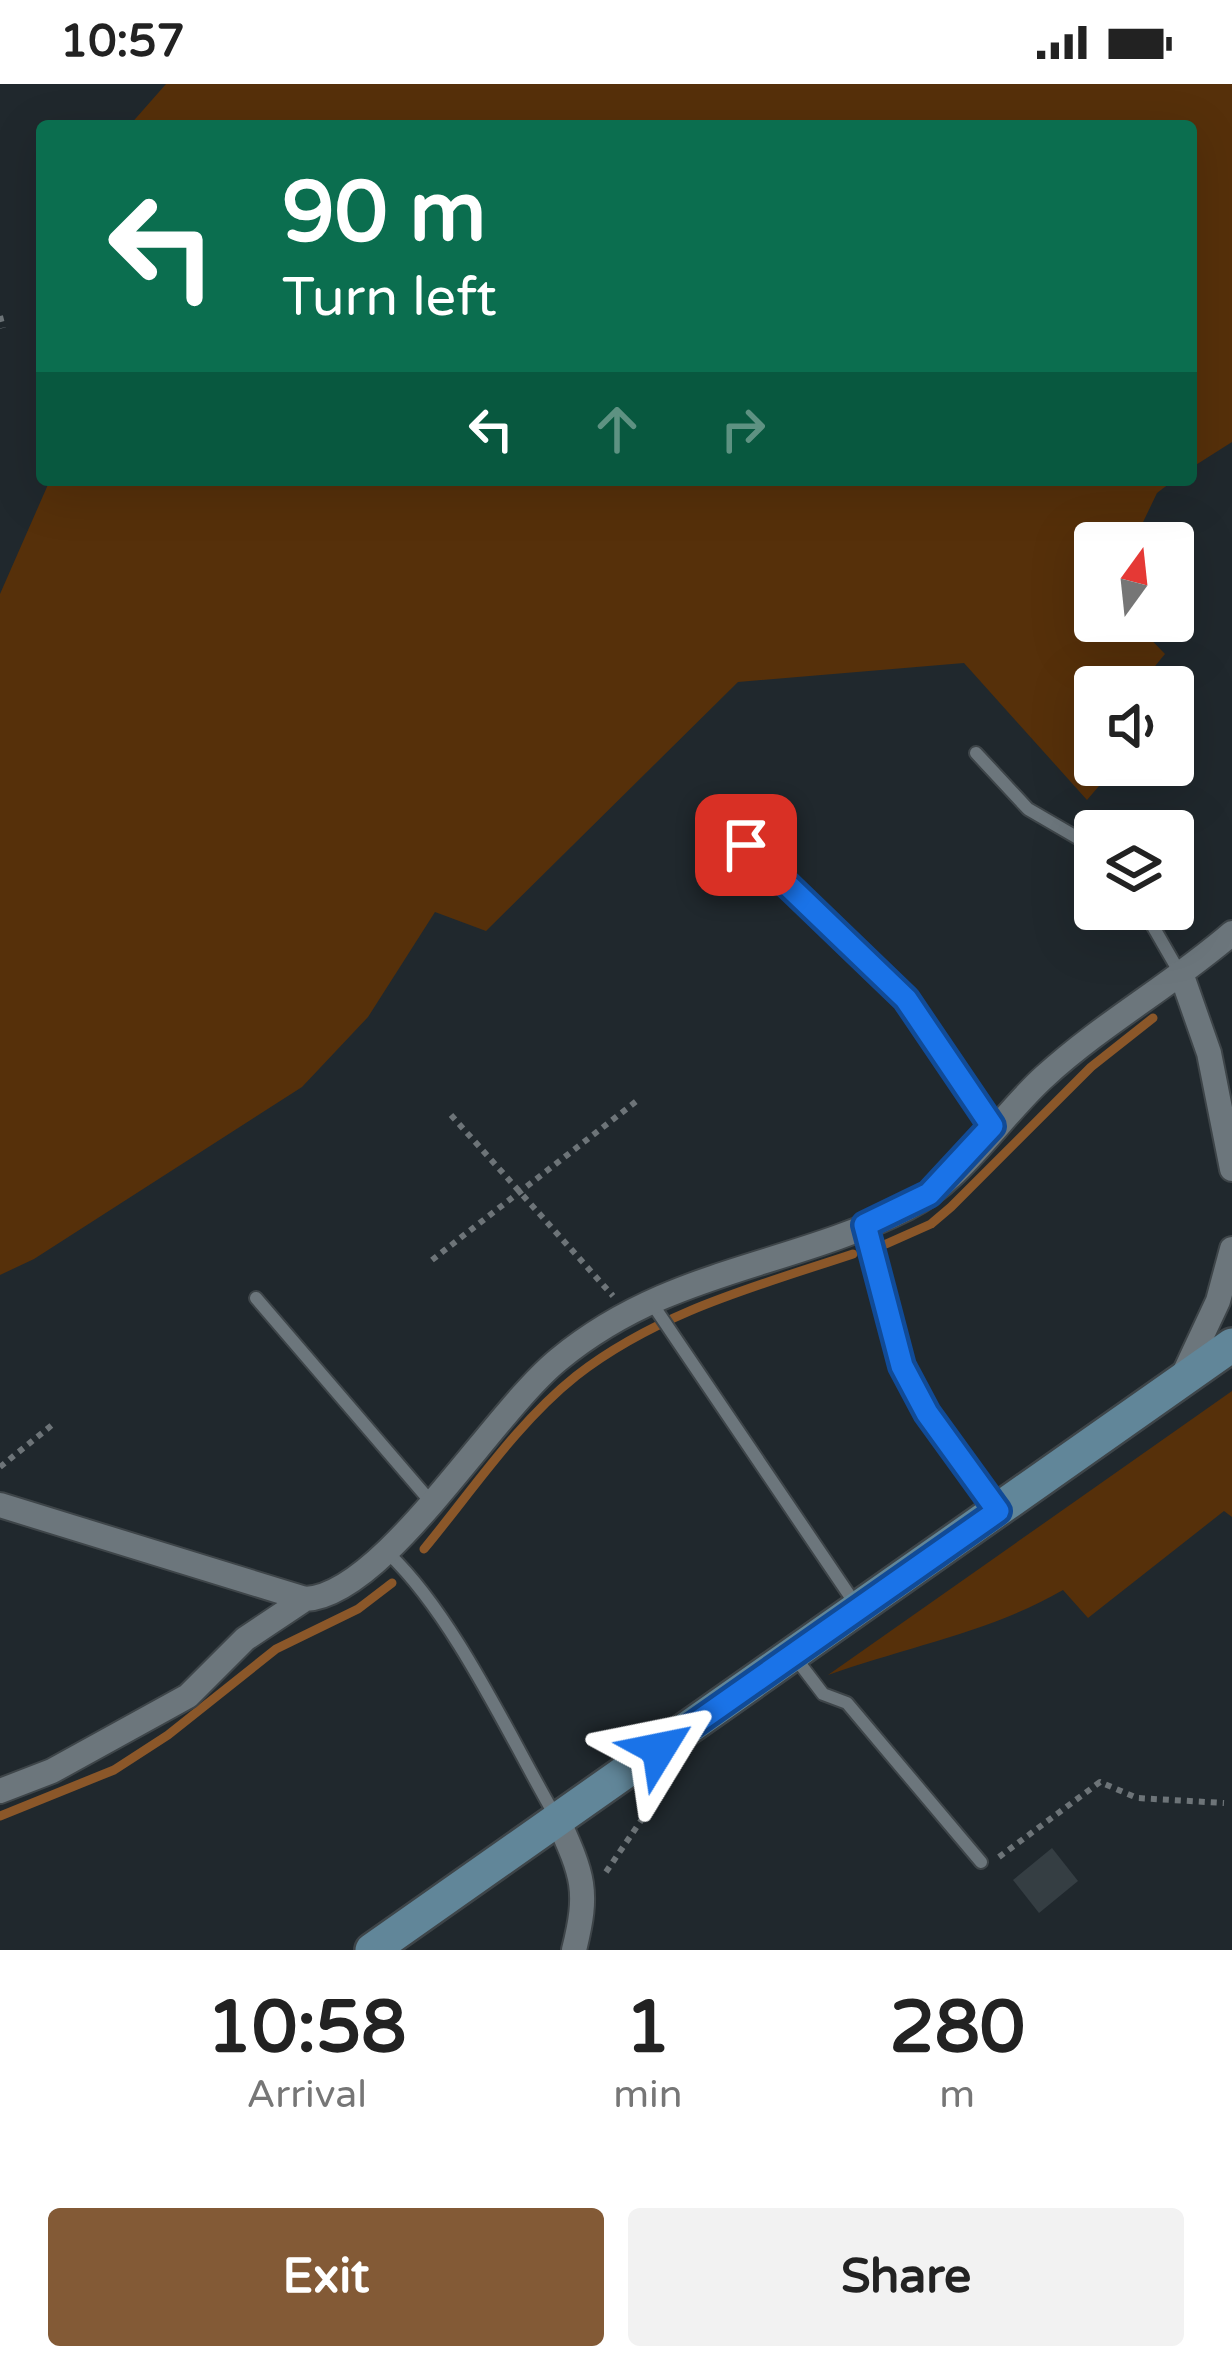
<!DOCTYPE html>
<html lang="en">
<head>
<meta charset="utf-8">
<style>
  :root { --surface:#fff; --page:#f2f2f2; --text:#222; --muted:#767676; --accent:#835a36 }
  body { margin:0; font-family:"Varela Round",sans-serif; background:var(--page); color:var(--text); height:100vh; display:flex; flex-direction:column; font-size:45px; white-space:nowrap }
  * { box-sizing:border-box; margin:0 }
  p { font-size:39px; color:var(--muted) }
  .icon { flex:none; width:66px; height:66px; fill:none; stroke:currentColor; stroke-width:2; stroke-linecap:round; stroke-linejoin:round }
  .map { position:relative; height:1866px; overflow:hidden }
  .panel { display:flex; flex-direction:column; background:var(--surface); flex:1 }
  .panel>* { flex:none }
  .banner { position:absolute; left:36px; top:36px; width:1161px; height:366px; border-radius:12px; box-shadow:0 12px 48px #0002; background:#0b6e4f; color:#fff; overflow:hidden }
  .needle { width:78px; rotate:15deg }
  .fabs { position:absolute; left:1074px; top:438px; display:grid; gap:24px }
  .fabs a { display:grid; place-items:center; width:120px; height:120px; border-radius:12px; background:var(--surface); box-shadow:0 12px 48px #0002; font-size:60px }
  .pin { position:absolute; display:grid; place-items:center; width:102px; height:102px; color:#fff; margin:-51px; border-radius:24px; box-shadow:0 6px 18px #0006 }
  .me { position:absolute; width:132px; margin:-66px; rotate:55deg; stroke-linejoin:round; filter:drop-shadow(0 0 9px #0008) }
  .turn { display:flex; align-items:center; gap:42px; height:252px; padding:0 48px; font-size:54px }
  .turn .icon { width:156px; height:156px; stroke-width:2.5 }
  .turn b { display:block; font-size:84px; line-height:102px }
  .lanes { display:flex; align-items:center; height:114px; padding:0 48px; background:#0003; justify-content:center; gap:60px; direction:ltr }
  .lanes .off { opacity:.35 }
  .eta { display:flex; justify-content:space-evenly; align-items:center; height:204px; text-align:center }
  .eta b { font-size:72px; font-weight:700; line-height:84px }
  .primary-button { display:flex; gap:24px; margin-top:auto; padding:24px 48px }
  .primary-button a { flex:1; height:138px; border-radius:12px; background:var(--accent); color:#fff; font-size:48px; font-weight:700; line-height:138px; text-align:center }
  .primary-button a+a { background:var(--page); color:var(--text) }
  .status { display:flex; justify-content:space-between; align-items:center; height:84px; padding:0 60px; background:var(--surface); direction:ltr }
  .status svg { height:33px; fill:currentColor }
  .map>svg:first-child { display:block }
</style>
</head>
<body>
<div class="status"><b>10:57</b><svg viewBox="0 0 49 12"><path d="M0 12V9h3v3zM5 12V6h3v6zM10 12V3h3v9zM15 12V0h3v12zM26 1h20v11H26zM47 4h2v5h-2z"/></svg></div>
<div class="map">
<svg width="1232" height="1866" viewBox="0 0 1232 1866">
  <rect width="100%" height="100%" fill="#20282d"/>
  <path fill="#56300a" d="M166,0H1232V358L1191,384V42H129Z
    M50,396H1174L1157,409L1133,459H1095V537H1133L1165,570L1146,593L1156,603H1095V681H1117L1087,716L964,579L738,598L486,847L435,828L368,933L302,1003L34,1175L0,1191V510Z
    M1232,1307V1433L1224,1427L1088,1534L1063,1506C993,1547 906,1563 828,1591Z"/>
  <g fill="none" stroke-linecap="round" stroke-linejoin="round">
    <path stroke="#8b5729" stroke-width="9" d="M886,1160L931,1140L951,1123L1091,983L1153,934
      M424,1465C472,1407 517,1339 576,1292C658,1228 757,1202 853,1170
      M0,1732L114,1686L168,1651L276,1565L358,1525L392,1499"/>
  </g>
  <path fill="#353e43" d="M1052,1764L1078,1797L1039,1829L1013,1796Z"/>
  <g fill="none" stroke-linecap="round" stroke-linejoin="round">
    <g stroke="#3e4549" stroke-width="16">
      <path id="lane" d="M976,669L1028,725L1095,764
        M726,751L772,780L906,915L992,1042
        M1143,825L1181,891
        M866,1142L902,1282L927,1329L996,1424
        M256,1214L431,1418
        M651,1218L858,1524
        M389,1470C455,1533 510,1654 557,1735
        M794,1572L823,1610L847,1619L981,1778"/>
    </g>
    <g stroke="#3e4549" stroke-width="28">
      <path id="street" d="M1182,892L1209,969L1232,1085
        M1181,1296L1218,1217L1232,1165
        M0,1421L305,1515C383,1512 491,1331 558,1276C668,1185 788,1184 907,1124C961,1097 1000,1033 1044,993C1103,939 1172,901 1232,849
        M0,1707L52,1687L188,1612L245,1555L305,1515
        M558,1736C583,1792 589,1806 574,1866"/>
    </g>
    <g stroke="#3e4549" stroke-width="38">
      <path id="secondary" d="M372,1866L1232,1261"/>
    </g>
    <path stroke="#6d7478" stroke-width="6" stroke-dasharray="6 6" stroke-linecap="butt" d="M0,232L3,244
      M451,1031L613,1212
      M432,1176L638,1016
      M0,1383L52,1341
      M999,1773L1100,1698L1137,1714L1224,1719
      M606,1788L666,1700"/>
    <use href="#lane" stroke="#6c767c" stroke-width="12"/>
    <use href="#street" stroke="#6c767c" stroke-width="24"/>
    <use href="#secondary" stroke="#618699" stroke-width="33"/>
  </g>
  <g fill="none" stroke-linecap="round" stroke-linejoin="round">
    <g stroke="#114b97" stroke-width="30">
      <path id="route" d="M659,1665L998,1427L927,1329L902,1282L865,1141L929,1110L992,1042L906,915L746,761"/>
    </g>
    <use href="#route" stroke="#1a73e8" stroke-width="21"/>
  </g>
</svg>
<div class="fabs">
<a><svg class="needle" viewBox="-14 -14 28 28"><path d="M0-13l5 13h-10z" fill="#e53935"/><path d="M0 13l5-13h-10z" fill="#767676"/></svg></a>
<a><svg class="icon" aria-label="sound" viewBox="0 0 24 24"><path d="M4 9h4l5-4v14l-5-4H4zM17 9q2 3 0 6"/></svg></a>
<a><svg class="icon" aria-label="layers" viewBox="0 0 24 24"><path d="M12 4l9 5-9 5-9-5zM3 14l9 5 9-5"/></svg></a>
</div>
<div class="pin" style="left:746px;top:761px;background:#d93025"><svg class="icon" aria-label="arrive" viewBox="0 0 24 24"><path d="M6 21V4h12l-3 4 3 4H6"/></svg></div>
<svg class="me" style="left:659px;top:1665px" viewBox="-20 -20 40 40"><path d="M0-17L14 15 0 8-14 15z" fill="#1a73e8" stroke="#fff" stroke-width="4"/></svg>
<div class="banner">
<div class="turn"><svg class="icon" aria-label="left" viewBox="0 0 24 24"><path d="M17 20v-9H6M10 6l-5 5 5 5"/></svg><div><b>90 m</b>Turn left</div></div>
<div class="lanes"><svg class="icon" aria-label="left" viewBox="0 0 24 24"><path d="M17 20v-9H6M10 6l-5 5 5 5"/></svg><svg class="icon off" aria-label="ahead" viewBox="0 0 24 24"><path d="M12 20V5M6 11l6-6 6 6"/></svg><svg class="icon off" aria-label="right" viewBox="0 0 24 24"><path d="M7 20v-9h11M14 6l5 5-5 5"/></svg></div>
</div>
</div>
<section class="panel">
<div class="eta">
<div><b>10:58</b><p>Arrival</p></div>
<div><b>1</b><p>min</p></div>
<div><b>280</b><p>m</p></div>
</div>
<div class="primary-button"><a>Exit</a><a>Share</a></div>
</section>
</body>
</html>
